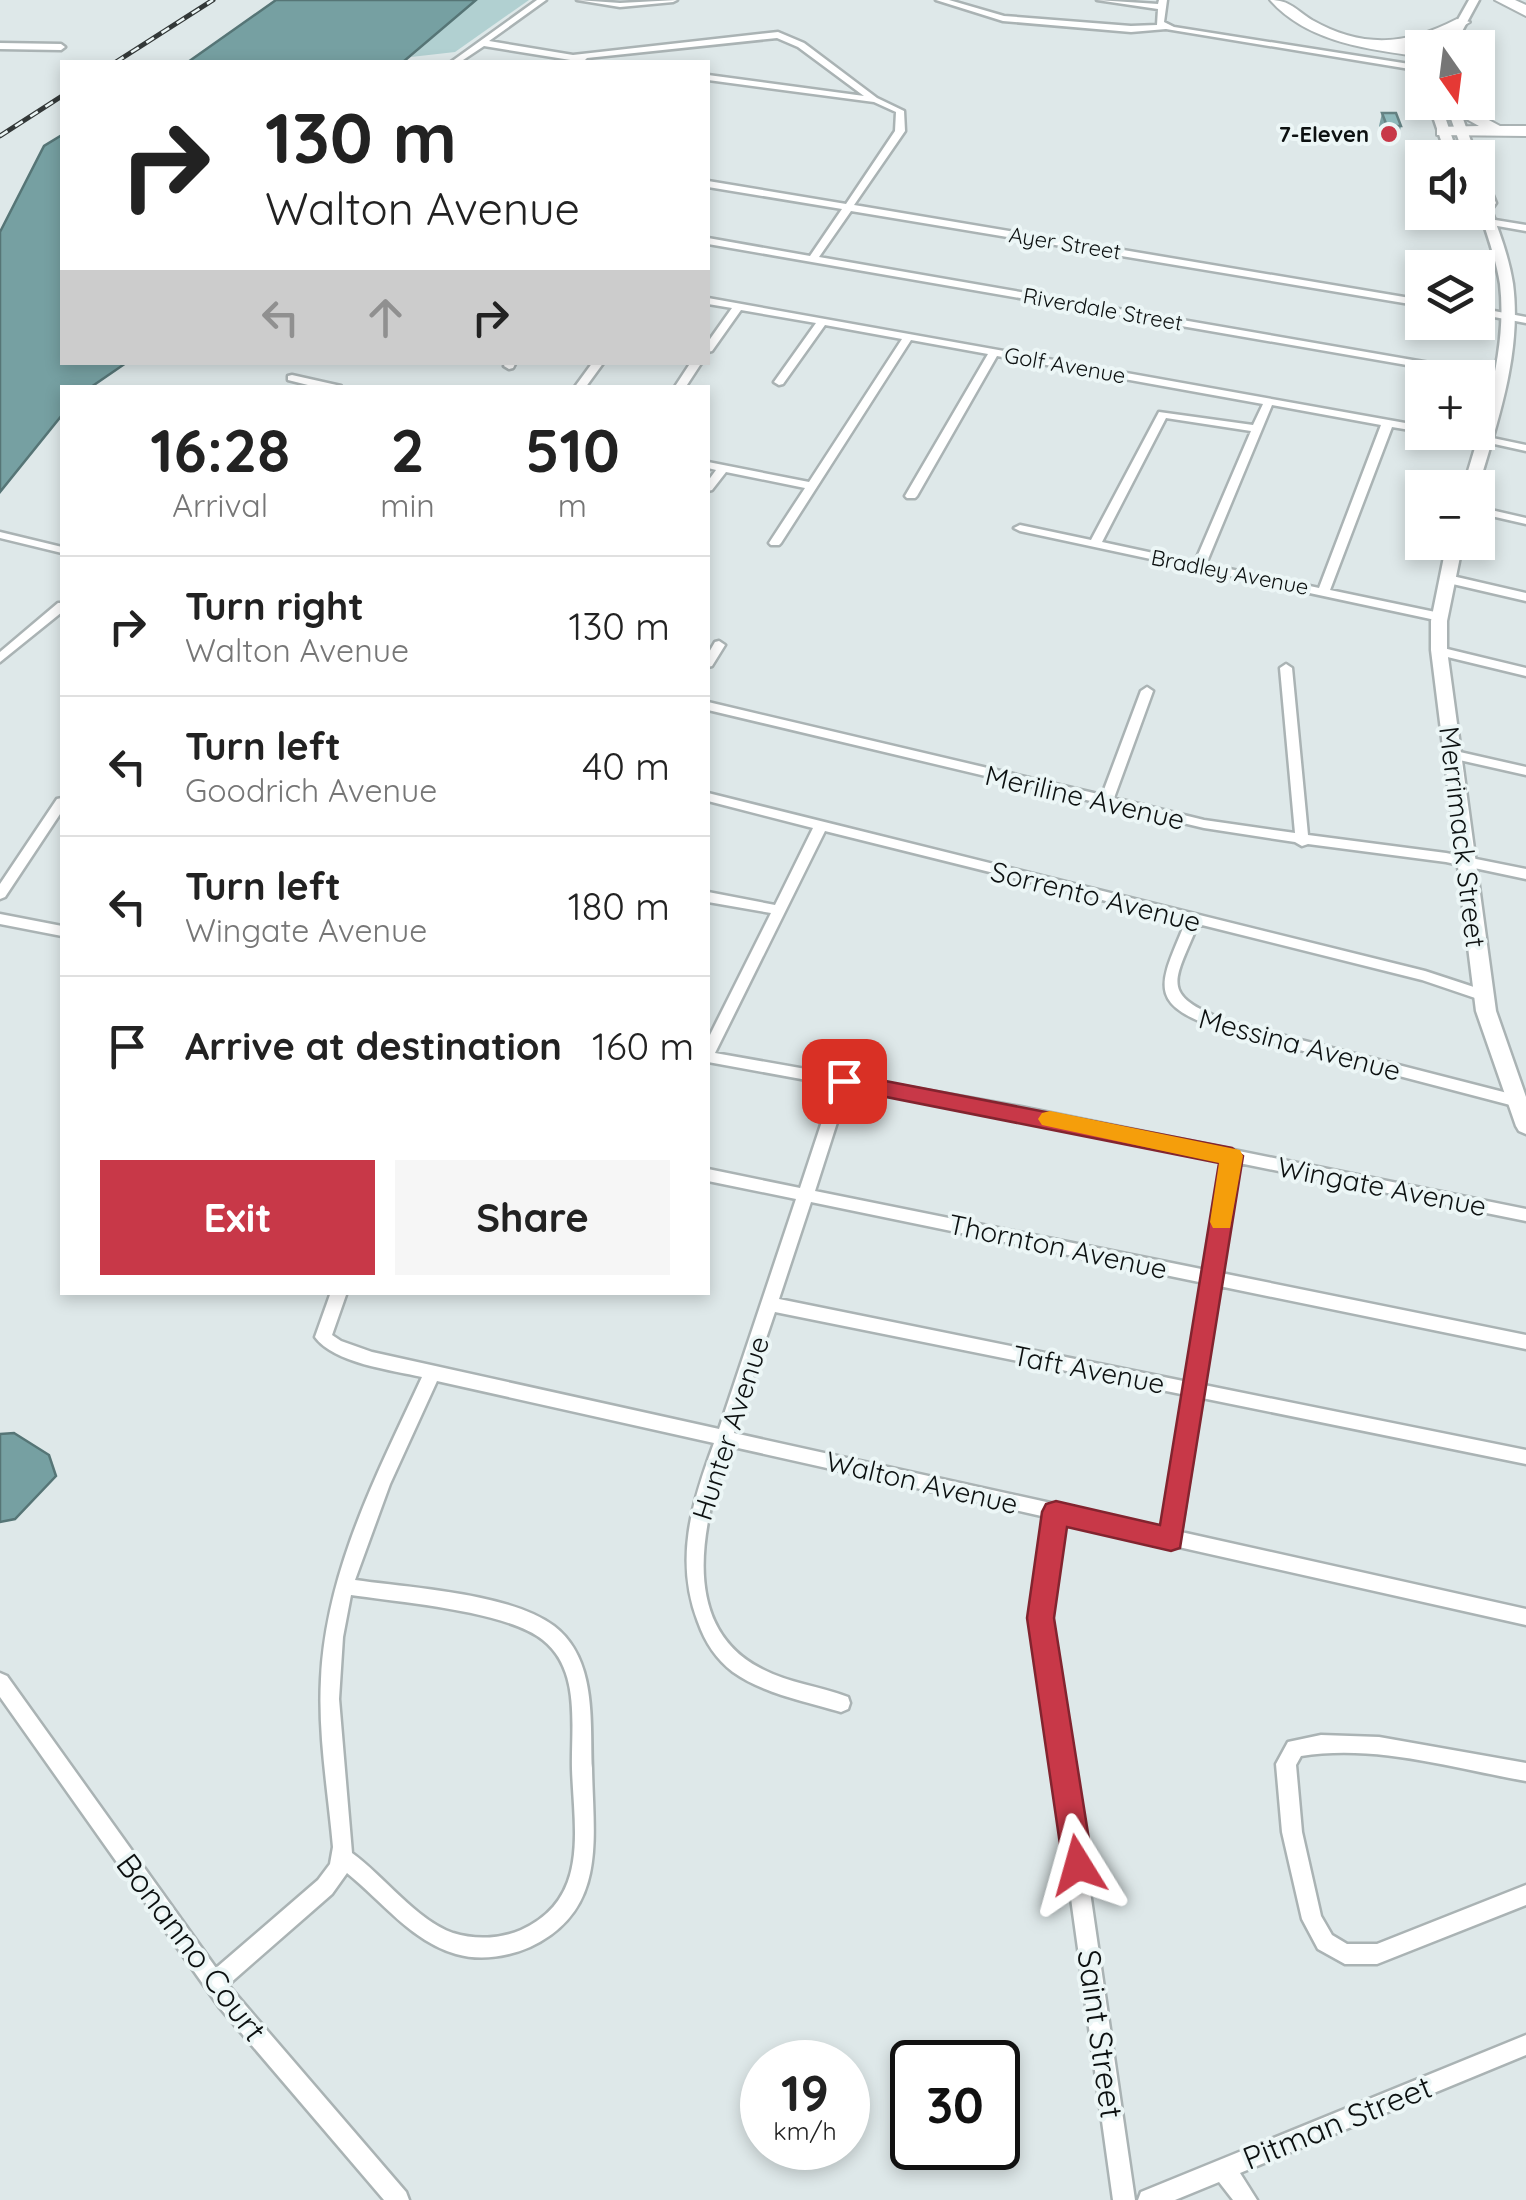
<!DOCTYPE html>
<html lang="en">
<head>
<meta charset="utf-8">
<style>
  :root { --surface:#fff; --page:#f6f6f6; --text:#222; --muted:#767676; --line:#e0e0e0; --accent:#c83848 }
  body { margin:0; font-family:Quicksand,sans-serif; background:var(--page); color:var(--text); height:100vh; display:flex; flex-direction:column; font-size:38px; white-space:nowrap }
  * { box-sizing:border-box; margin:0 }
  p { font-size:32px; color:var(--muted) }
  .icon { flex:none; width:55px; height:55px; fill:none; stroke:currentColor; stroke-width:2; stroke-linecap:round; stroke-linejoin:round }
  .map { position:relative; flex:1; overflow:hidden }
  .panel { position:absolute; left:60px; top:385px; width:650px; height:910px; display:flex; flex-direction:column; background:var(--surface); border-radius:0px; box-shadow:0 5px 15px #0003 }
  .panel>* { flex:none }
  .top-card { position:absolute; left:60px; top:60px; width:650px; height:305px; border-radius:0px; box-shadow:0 5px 15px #0003; background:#fff; color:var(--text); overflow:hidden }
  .needle { width:65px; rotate:166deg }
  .fabs { position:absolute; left:1405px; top:30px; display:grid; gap:20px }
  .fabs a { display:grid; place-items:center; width:90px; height:90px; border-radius:0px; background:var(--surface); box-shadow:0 5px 15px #0003; font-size:50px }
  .speed { position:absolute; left:740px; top:2040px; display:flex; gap:20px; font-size:50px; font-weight:700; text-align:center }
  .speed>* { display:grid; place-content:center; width:130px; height:130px; border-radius:50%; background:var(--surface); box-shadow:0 5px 15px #0003; line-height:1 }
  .speed small { font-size:25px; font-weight:400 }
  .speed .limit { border:5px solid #111; border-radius:15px; background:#fff; color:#111 }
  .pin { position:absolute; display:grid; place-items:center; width:85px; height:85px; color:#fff; margin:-42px; border-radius:20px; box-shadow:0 5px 15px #0006 }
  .me { position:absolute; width:110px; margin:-55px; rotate:352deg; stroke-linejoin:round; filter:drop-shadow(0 0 8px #0008) }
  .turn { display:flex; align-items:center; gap:35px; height:210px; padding:0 40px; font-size:45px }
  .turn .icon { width:130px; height:130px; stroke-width:2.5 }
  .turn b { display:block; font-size:70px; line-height:85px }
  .lanes { display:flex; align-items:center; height:95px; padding:0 40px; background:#0003; justify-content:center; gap:50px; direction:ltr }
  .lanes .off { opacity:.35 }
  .eta { display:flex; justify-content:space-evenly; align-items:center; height:170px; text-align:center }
  .eta b { font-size:60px; font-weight:700; line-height:70px }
  .cta { display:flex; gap:20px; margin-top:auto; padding:20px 40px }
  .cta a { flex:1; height:115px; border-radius:0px; background:var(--accent); color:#fff; font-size:40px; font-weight:700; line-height:115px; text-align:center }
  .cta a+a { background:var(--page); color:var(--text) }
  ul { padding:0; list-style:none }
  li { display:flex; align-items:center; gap:30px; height:140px; padding:0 40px; border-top:2px solid var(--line) }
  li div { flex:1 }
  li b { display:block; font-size:38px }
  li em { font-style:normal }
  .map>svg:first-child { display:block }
</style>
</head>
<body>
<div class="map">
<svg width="1526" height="2200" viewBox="0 0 1526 2200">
  <rect width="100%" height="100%" fill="#dee8e9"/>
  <path fill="#b1d0d1" d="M476,0H529L455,52L411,57Z"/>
  <path fill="#76a0a2" stroke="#567576" stroke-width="2.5" d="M276,0H476L403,62H188Z
    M62,135V362L126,363L91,387L62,388V415L0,492V232L44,146Z
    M14,1433L49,1455L56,1476L15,1519L0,1522V1434Z"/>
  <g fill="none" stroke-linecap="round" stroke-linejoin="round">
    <g stroke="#aab3b4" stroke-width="5">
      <path id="street" d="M537,0H546L489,41L573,55L778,32L804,43L877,98L904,111L905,131L854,205L1422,300V306L851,211L819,257L1499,375L1504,378L1499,381L708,244V238L810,256L842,209L708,187V181L846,204L895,131L896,112L874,102L708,80V75L864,96L798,47L777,38L587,58L583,62L484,46L460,62H451Z
        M577,0L620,3L677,0L673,2L620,7Z
        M936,0H949L1004,16L1131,26L1157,25L1158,9L1097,0L1158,4L1159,0H1167L1164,22L1174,27L1422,66V71L1166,29L1131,32L1003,21Z
        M0,43L61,44L65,47L61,50L0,49Z
        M1489,219L1526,225V231L1486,224V220Z
        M708,298L1422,426V432L1392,427L1330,590L1440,613L1446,617L1440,621L1020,531L1014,528L1020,525L1091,540L1159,412L1253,425L1263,404L997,356L917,496L915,498H907L905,496L988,354L911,340L781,543L779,545H771L769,543L805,488L726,472L712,490L708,491V481L716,470L708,468V462L809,482L902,339L825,325L783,384L779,385L774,382L816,323L741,310L712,351L708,352V342L732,308L708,304ZM1272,405L1381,425L1319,588L1206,564ZM1166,418L1251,431L1195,562L1102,542Z
        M1478,308L1526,317V323L1478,314Z
        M506,362H516L513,368L509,369L504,366Z
        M593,362H604L585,388H574Z
        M691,362H702L685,388H674Z
        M292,375L341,386L342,388H320L288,380V376Z
        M1440,432H1464L1526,445V451Z
        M1478,507L1526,518V524L1478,513Z
        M0,532L62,547V553L0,538Z
        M1448,575L1526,593V601L1444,582L1442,579Z
        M58,603H62V612L0,662V652Z
        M719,641L725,645L712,666L708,667V654L715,642Z
        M1439,647L1526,668V676L1435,654V648Z
        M1286,664L1292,668L1308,835L1446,853L1526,869V879L1446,862L1308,844L1302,846L1295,842L1204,828L708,710V702L1102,795L1141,691L1147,687L1153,691L1114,798L1204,820L1295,833L1280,668Z
        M1451,750L1526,767V775L1446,757L1445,754Z
        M708,793L1425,971L1489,992L1491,996L1484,1001L1422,980L1198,924C1174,983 1158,994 1227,1021L1519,1096L1522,1100L1519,1104L1514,1106L1223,1030C1145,1004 1159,986 1186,921L825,831L715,1053L1021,1107L1526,1209V1221L1239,1163L1221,1273L1526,1335V1349L1219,1286L1204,1385L1526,1450V1464L1202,1398L1181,1532L1526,1609V1625L1063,1521L1050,1618L1135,2200H1113L1032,1618L1046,1517L729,1446C704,1517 676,1624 760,1668C787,1683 819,1686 848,1697L850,1703L848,1709L841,1712C805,1701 764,1694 733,1672C716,1659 705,1642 698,1622C674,1560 692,1502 714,1443L437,1381L390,1484L355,1580C410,1588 510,1593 554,1626C597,1659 590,1721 592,1768C593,1839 608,1910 530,1947C507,1957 480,1961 456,1954C411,1941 382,1901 347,1873L332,1894L228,1985L406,2192L409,2200H384L220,2008L0,1697V1673L7,1676L216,1968L318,1880L330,1864L333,1847C328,1791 318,1735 321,1679C326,1571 377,1474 422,1377C391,1370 334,1363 315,1337L331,1292H347L332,1335L341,1341L372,1352L719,1429L796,1199L708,1181V1169L800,1188L834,1085L708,1062V1039L771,913L708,902V892L775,905L813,828L708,801ZM848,1088L1021,1119L1224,1160L1206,1270L815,1191ZM811,1202L1204,1283L1188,1382L779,1299ZM775,1312L1186,1395L1164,1528L734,1433ZM351,1595C398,1602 508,1611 543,1640C581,1670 571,1726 572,1769C574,1830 590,1899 521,1930C500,1939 475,1940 453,1933C416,1920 384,1876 352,1853L339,1699L343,1637Z
        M62,798V811L5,897L0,899V884L57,799Z
        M0,914L62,926V936L0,924Z
        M1321,1735L1379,1737L1526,1763V1781C1452,1768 1376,1744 1301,1756L1296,1765L1302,1832L1321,1916L1332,1935L1347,1944H1377L1526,1885V1905L1377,1964H1345L1318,1949L1302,1919L1282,1832L1276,1764L1288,1742Z
        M1526,2035V2055L1240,2173L1257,2200H1233L1219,2182L1175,2200H1138L1141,2192Z"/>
    </g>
    <g stroke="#aab3b4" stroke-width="5">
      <path id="secondary" d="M1469,0H1479L1453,48H1442Z
        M1428,102H1440L1459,158H1447Z
        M1445,102H1457L1477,158H1465Z
        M1478,170L1484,174L1496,203L1491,210C1500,234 1509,258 1513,284C1522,353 1497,423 1478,488H1463C1482,423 1508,353 1500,284C1496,259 1487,234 1479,210L1484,203L1478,188Z
        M1447,542H1463L1447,621V650L1496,1011L1526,1097V1134L1519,1131L1516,1126L1476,1011L1431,650V621Z"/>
    </g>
    <g stroke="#aab3b4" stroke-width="4">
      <path id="highway" d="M1270,0C1290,0 1296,10 1312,20C1363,49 1407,45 1457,19L1470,22L1437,41L1413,46L1423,48L1422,57C1369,49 1308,43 1270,0Z
        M1495,0H1515L1526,5V16Z
        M1457,103L1500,126H1526V136L1437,135V127L1479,126L1443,106Z"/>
    </g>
    <use href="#street" fill="#fff" fill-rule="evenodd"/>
    <use href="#secondary" fill="#fff" fill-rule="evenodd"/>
    <use href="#highway" fill="#fff" fill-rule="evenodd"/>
    <g stroke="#333838" stroke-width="5">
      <path id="rail" d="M116,62L213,0
        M0,136L62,96"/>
    </g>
    <use href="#rail" stroke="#ecf6f6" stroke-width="2.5" stroke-dasharray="9" stroke-linecap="butt"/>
  </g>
  <path fill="#7ca1a3" d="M1382,113L1401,126L1398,139H1384L1379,126Z"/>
  <path fill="#90bbbd" stroke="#658384" stroke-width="2.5" d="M1382,113H1396L1401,126H1387Z"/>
  <path fill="#c83848" stroke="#82242f" stroke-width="2.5" d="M844,1073L1232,1148L1243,1156L1180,1548L1171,1551L1067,1527L1054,1618L1093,1865L1089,1876L1078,1880L1068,1876L1063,1865L1027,1618L1042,1512L1046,1504L1056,1501L1160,1525L1219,1163L836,1087L832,1081Z"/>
  <path fill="#f59e0b" d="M1050,1111L1240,1150L1243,1156L1230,1228H1213L1210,1222L1219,1163L1042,1125L1038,1119L1042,1113Z"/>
  <circle fill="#c83848" stroke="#ecf6f6" stroke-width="4" cx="1389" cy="134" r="10"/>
  <g text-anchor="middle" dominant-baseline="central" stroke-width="8" stroke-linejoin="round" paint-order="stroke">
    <g font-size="22" font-weight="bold" fill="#0d1111" stroke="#ecf6f6" text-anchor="end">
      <text x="1369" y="134">7-Eleven</text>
    </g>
    <g font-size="22" fill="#0d1111" stroke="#ecf6f6">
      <text transform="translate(1065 243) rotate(9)">Ayer Street</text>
      <text transform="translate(1103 309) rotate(10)">Riverdale Street</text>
      <text transform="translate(1065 365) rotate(10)">Golf Avenue</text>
      <text transform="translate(1230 572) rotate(11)">Bradley Avenue</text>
    </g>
    <g font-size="28" fill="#0d1111" stroke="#ecf6f6">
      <text transform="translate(1085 797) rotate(13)">Meriline Avenue</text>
      <text transform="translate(1463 837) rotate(83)">Merrimack Street</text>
      <text transform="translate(1096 896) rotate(14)">Sorrento Avenue</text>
      <text transform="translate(1300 1044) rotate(15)">Messina Avenue</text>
      <text transform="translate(1382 1186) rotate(11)">Wingate Avenue</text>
      <text transform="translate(1058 1246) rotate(12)">Thornton Avenue</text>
      <text transform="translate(1089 1369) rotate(11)">Taft Avenue</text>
      <text transform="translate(730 1428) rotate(-72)">Hunter Avenue</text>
      <text transform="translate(922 1482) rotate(13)">Walton Avenue</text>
    </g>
    <g font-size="32" fill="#0d1111" stroke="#ecf6f6">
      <text transform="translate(192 1947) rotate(53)">Bonanno Court</text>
      <text transform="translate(1101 2034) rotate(82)">Saint Street</text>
      <text transform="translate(1337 2122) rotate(-22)">Pitman Street</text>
    </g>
  </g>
</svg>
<div class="fabs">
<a><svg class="needle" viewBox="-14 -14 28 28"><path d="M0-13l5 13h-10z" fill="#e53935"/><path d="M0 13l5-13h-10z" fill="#767676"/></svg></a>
<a><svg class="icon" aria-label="sound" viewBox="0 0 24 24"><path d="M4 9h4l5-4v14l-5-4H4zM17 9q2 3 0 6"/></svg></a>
<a><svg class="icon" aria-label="layers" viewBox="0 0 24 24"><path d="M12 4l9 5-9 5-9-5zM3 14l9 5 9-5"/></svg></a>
<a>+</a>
<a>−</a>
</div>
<div class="speed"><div>19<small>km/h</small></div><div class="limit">30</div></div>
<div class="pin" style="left:844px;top:1081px;background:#d93025"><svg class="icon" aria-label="arrive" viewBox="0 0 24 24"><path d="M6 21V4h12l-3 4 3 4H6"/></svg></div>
<svg class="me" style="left:1078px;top:1865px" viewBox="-20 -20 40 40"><path d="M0-17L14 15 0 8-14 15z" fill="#c83848" stroke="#fff" stroke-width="4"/></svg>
<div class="top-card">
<div class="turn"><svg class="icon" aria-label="right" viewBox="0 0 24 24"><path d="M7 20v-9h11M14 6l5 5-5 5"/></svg><div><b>130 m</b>Walton Avenue</div></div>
<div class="lanes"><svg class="icon off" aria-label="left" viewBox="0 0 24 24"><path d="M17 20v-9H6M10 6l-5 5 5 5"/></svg><svg class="icon off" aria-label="ahead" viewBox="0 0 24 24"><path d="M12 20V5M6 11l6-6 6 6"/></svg><svg class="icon" aria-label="right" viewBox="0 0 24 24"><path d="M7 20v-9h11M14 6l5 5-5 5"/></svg></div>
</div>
<section class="panel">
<div class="eta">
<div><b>16:28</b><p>Arrival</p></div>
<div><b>2</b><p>min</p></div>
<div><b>510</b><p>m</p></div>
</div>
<ul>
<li><svg class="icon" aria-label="right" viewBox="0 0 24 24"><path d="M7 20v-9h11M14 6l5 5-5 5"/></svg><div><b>Turn right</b><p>Walton Avenue</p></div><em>130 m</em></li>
<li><svg class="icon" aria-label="left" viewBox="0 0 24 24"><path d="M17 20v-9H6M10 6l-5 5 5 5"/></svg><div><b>Turn left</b><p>Goodrich Avenue</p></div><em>40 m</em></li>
<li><svg class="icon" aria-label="left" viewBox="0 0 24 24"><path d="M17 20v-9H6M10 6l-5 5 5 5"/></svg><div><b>Turn left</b><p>Wingate Avenue</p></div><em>180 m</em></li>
<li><svg class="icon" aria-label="arrive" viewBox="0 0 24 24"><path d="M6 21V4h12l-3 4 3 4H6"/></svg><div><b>Arrive at destination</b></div><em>160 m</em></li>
</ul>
<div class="cta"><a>Exit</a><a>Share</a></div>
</section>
</div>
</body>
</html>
